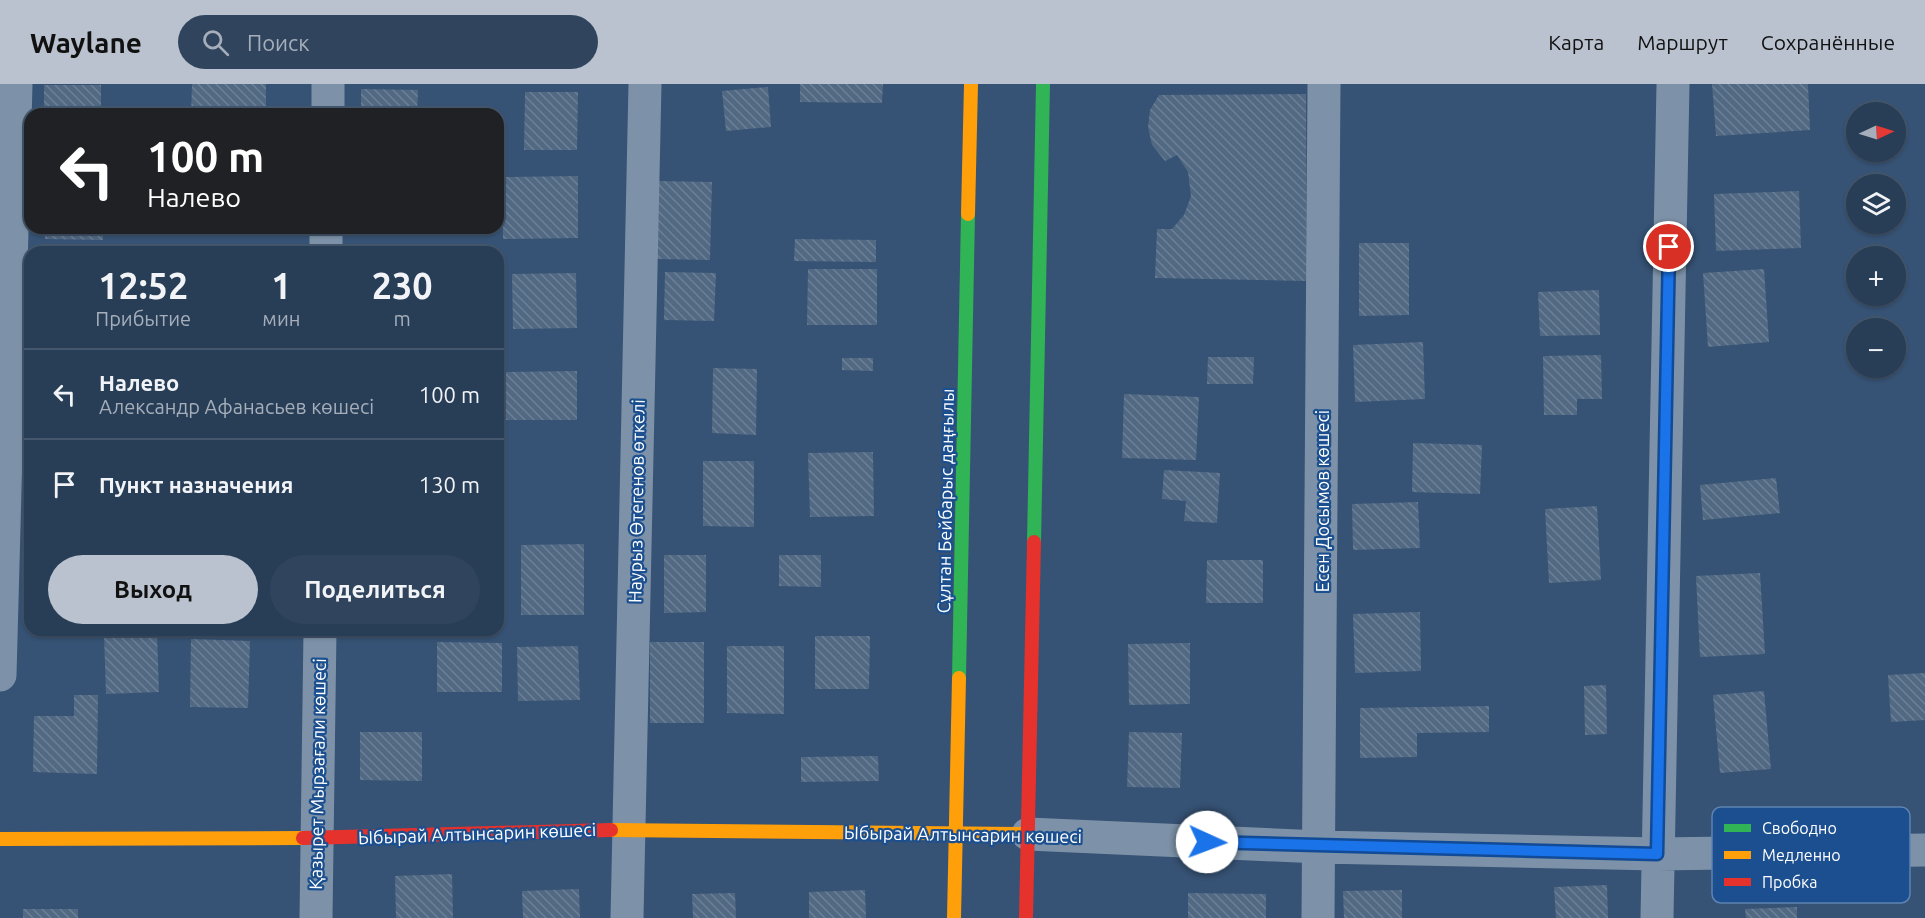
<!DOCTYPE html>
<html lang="ru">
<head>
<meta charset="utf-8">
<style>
  :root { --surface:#283e57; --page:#30455d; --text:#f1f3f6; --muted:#a5aeba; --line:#44576d; --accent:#b9c2ce }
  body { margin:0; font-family:Ubuntu,sans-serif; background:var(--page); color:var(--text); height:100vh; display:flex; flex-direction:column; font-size:22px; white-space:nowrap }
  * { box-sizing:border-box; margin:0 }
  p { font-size:20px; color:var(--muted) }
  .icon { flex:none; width:33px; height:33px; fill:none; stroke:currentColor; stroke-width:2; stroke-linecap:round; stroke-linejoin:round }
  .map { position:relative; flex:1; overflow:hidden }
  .drawer { position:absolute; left:24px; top:162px; width:480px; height:390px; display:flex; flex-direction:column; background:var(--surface); border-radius:18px; box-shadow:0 2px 4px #0004,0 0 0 2px var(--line) }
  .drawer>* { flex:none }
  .hud { position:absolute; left:24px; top:24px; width:480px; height:126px; border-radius:18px; box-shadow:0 2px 4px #0004,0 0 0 2px var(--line); background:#202124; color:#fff; overflow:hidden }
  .needle { width:39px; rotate:86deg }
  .controls { position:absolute; left:1846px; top:18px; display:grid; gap:12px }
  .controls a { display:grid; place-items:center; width:60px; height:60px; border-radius:50%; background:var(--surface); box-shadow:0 2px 4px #0004,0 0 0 2px var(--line); font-size:30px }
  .pin { position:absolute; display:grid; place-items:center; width:51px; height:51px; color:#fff; margin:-26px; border:3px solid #fff; border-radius:50%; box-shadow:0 2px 6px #0007 }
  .me { position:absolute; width:66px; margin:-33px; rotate:92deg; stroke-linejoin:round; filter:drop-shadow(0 0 4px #0008) }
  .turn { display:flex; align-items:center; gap:21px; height:126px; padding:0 24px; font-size:27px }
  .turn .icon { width:78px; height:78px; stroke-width:2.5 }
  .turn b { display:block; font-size:42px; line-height:51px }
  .eta { display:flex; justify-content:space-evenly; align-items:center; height:102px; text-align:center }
  .eta b { font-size:36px; font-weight:700; line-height:42px }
  .cta { display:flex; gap:12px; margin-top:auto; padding:12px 24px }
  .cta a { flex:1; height:69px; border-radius:36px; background:var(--accent); color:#111; font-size:24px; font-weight:700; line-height:69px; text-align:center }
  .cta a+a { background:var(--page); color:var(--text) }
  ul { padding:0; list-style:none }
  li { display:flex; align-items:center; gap:18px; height:90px; padding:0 24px; border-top:2px solid var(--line) }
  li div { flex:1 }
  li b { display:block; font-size:22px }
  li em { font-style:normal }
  header { display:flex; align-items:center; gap:36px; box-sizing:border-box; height:84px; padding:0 30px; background:var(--accent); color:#111 }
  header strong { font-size:28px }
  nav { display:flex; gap:33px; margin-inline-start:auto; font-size:21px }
  .search { width:420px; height:54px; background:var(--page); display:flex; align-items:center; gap:15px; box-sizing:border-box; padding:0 21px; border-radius:33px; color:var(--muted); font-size:22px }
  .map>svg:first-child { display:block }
</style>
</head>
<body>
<header>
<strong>Waylane</strong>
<div class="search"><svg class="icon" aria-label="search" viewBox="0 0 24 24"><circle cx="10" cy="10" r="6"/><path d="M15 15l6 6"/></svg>Поиск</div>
<nav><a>Карта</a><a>Маршрут</a><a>Сохранённые</a></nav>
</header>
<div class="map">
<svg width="1925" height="834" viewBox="0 0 1925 834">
  <defs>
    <pattern id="building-back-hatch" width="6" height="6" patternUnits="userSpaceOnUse" patternTransform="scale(1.5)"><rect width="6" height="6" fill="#526984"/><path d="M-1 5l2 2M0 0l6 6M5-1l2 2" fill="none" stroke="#6c8096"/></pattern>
  </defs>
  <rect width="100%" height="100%" fill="#365274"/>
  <path fill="url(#building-back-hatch)" d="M192,0H266V30H191Z
    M800,0H883L882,19L800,18Z
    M1712,0H1808L1810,46L1716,52Z
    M44,1H101V30H44Z
    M768,3L771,43L726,47L722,7Z
    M361,5L418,6L417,30H361Z
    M525,8H578L577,66H524Z
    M1306,10L1307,197L1155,194L1157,145H1172L1184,131L1191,112L1188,88L1177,71L1165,77L1152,61L1148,43L1150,26L1159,11Z
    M578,92V154L503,155L502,93Z
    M658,97L712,98L710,176L657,175Z
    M1799,107L1801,164L1716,167L1714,110Z
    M45,144H103V156L45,155Z
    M185,144H262V147H185Z
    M795,155L876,156V178L794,177Z
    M1359,159H1409V231L1359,232Z
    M808,185H877V241H807Z
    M1764,185L1769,258L1708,263L1703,189Z
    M665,188L716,189L714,237L664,236Z
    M576,189L577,244L513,245L512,190Z
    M1599,206L1600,251L1540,252L1538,208Z
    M1423,258L1425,315L1355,318L1353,261Z
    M1601,271L1602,315H1577V331H1544L1543,272Z
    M1208,273H1254L1253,300H1207Z
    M842,274H873V287L842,286Z
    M713,284L757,285L756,351L712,349Z
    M577,287V336H505V288Z
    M1124,310L1199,313L1196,376L1122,374Z
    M1413,359L1482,361L1480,410L1412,408Z
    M873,368L874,432L810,433L808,369Z
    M703,377H754V443L703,442Z
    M1164,386L1220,389L1217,439L1184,437L1186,417L1162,415Z
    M1776,394L1780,429L1703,436L1700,401Z
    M1418,418L1420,464L1353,466L1352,420Z
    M1597,422L1601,496L1549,499L1545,425Z
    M584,460V531H521V461Z
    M664,471H706V528L664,529Z
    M779,471H821V503L779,502Z
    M1207,476H1263V519H1206Z
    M1760,489L1765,570L1700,573L1696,492Z
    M1420,528L1421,587L1355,589L1353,530Z
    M359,546H428V550L359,549Z
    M157,549L159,608L106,610L104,551Z
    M815,552H870L869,605H815Z
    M191,555L250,557L248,624L190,623Z
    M437,558L502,559V608H437Z
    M650,558H704V639H650Z
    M1190,559V620L1129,621L1128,560Z
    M578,562L580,616L518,617L517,563Z
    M727,562H784V630L727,629Z
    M1925,589V636L1891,638L1888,591Z
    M1606,601L1607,650L1585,651L1584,602Z
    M1764,607L1771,685L1720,689L1713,611Z
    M74,611H98L97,690L33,688L34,632H74Z
    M1489,622V648L1417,649V673L1360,674V624Z
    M360,648H422V697L360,696Z
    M1129,648L1182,649L1180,704L1127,703Z
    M878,672L879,697L801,698V673Z
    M452,790L453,834H396L395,792Z
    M1607,801L1608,834H1556L1554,803Z
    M579,805L580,834H523L522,807Z
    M865,806L866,834H809V808Z
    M1402,806V834H1344L1343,807Z
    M735,809L736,834H693L692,810Z
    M1188,809L1266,810V834H1188Z
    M1797,823V834H1746L1745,825Z
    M23,825H78V834H23Z"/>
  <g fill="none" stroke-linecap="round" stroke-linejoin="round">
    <path stroke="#7d92a8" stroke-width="33" d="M328,30V0
      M326,168V144
      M0,591L16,0
      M1028,750L1320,763L1657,770L1925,766
      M316,834L320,546
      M627,834L645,0
      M1318,834L1324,0
      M1657,834L1673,0"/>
    <path stroke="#30b455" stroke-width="14" d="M1034,458L1043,0
      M959,594L968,130"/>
    <path stroke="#ff9f0a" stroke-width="14" d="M968,130L971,0
      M611,746L1028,750
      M0,755L303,754
      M954,834L959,594"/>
    <path stroke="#e5322d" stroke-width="14" d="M303,754L611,746
      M1026,834L1034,458"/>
  </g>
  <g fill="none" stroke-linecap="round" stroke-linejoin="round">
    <g stroke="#114b97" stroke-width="15">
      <path id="route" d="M1207,758L1657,770L1669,163"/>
    </g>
    <use href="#route" stroke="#1a73e8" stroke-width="10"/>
  </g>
  <g text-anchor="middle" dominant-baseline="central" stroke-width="4.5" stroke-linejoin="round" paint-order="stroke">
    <g font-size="18" fill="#fff" stroke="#1b4f8f">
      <text transform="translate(636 417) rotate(-89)">Наурыз Өтегенов өткелі</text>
      <text transform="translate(945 417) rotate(-89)">Сұлтан Бейбарыс даңғылы</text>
      <text transform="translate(1322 417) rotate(-90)">Есен Досымов көшесі</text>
      <text transform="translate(317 690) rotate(-89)">Қазырет Мырзағали көшесі</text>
      <text transform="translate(477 749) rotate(-2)">Ыбырай Алтынсарин көшесі</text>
      <text transform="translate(963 750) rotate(1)">Ыбырай Алтынсарин көшесі</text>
    </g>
  </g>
  <rect x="1712" y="723" width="198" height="96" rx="9" fill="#1b4f8f" stroke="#5f84b1" stroke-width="1.5"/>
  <rect x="1724" y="740" width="27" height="8" fill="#30b455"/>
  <rect x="1724" y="767" width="27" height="8" fill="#ff9f0a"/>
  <rect x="1724" y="794" width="27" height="8" fill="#e5322d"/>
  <g font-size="16" fill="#fff">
    <text x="1762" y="750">Свободно</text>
    <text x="1762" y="777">Медленно</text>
    <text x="1762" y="804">Пробка</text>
  </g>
</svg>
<div class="controls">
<a><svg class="needle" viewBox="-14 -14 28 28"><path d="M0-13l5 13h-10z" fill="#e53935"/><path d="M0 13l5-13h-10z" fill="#a5aeba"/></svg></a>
<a><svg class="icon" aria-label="layers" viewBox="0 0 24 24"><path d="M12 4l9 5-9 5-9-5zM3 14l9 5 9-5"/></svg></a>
<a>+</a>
<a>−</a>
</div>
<div class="pin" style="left:1669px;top:163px;background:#d93025"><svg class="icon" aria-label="arrive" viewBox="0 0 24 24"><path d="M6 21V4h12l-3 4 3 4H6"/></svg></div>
<svg class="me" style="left:1207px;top:758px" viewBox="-20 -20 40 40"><circle r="19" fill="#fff"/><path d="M0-13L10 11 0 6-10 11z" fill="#1a73e8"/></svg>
<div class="hud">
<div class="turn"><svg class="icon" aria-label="left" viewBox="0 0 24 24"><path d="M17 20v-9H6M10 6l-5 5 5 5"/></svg><div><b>100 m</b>Налево</div></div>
</div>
<section class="drawer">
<div class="eta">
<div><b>12:52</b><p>Прибытие</p></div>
<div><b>1</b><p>мин</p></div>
<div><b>230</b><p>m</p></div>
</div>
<ul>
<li><svg class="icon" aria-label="left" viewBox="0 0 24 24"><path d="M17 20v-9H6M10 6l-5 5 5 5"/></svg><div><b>Налево</b><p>Александр Афанасьев көшесі</p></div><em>100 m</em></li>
<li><svg class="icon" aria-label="arrive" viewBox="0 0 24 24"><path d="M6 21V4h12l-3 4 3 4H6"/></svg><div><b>Пункт назначения</b></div><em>130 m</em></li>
</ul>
<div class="cta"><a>Выход</a><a>Поделиться</a></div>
</section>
</div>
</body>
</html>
